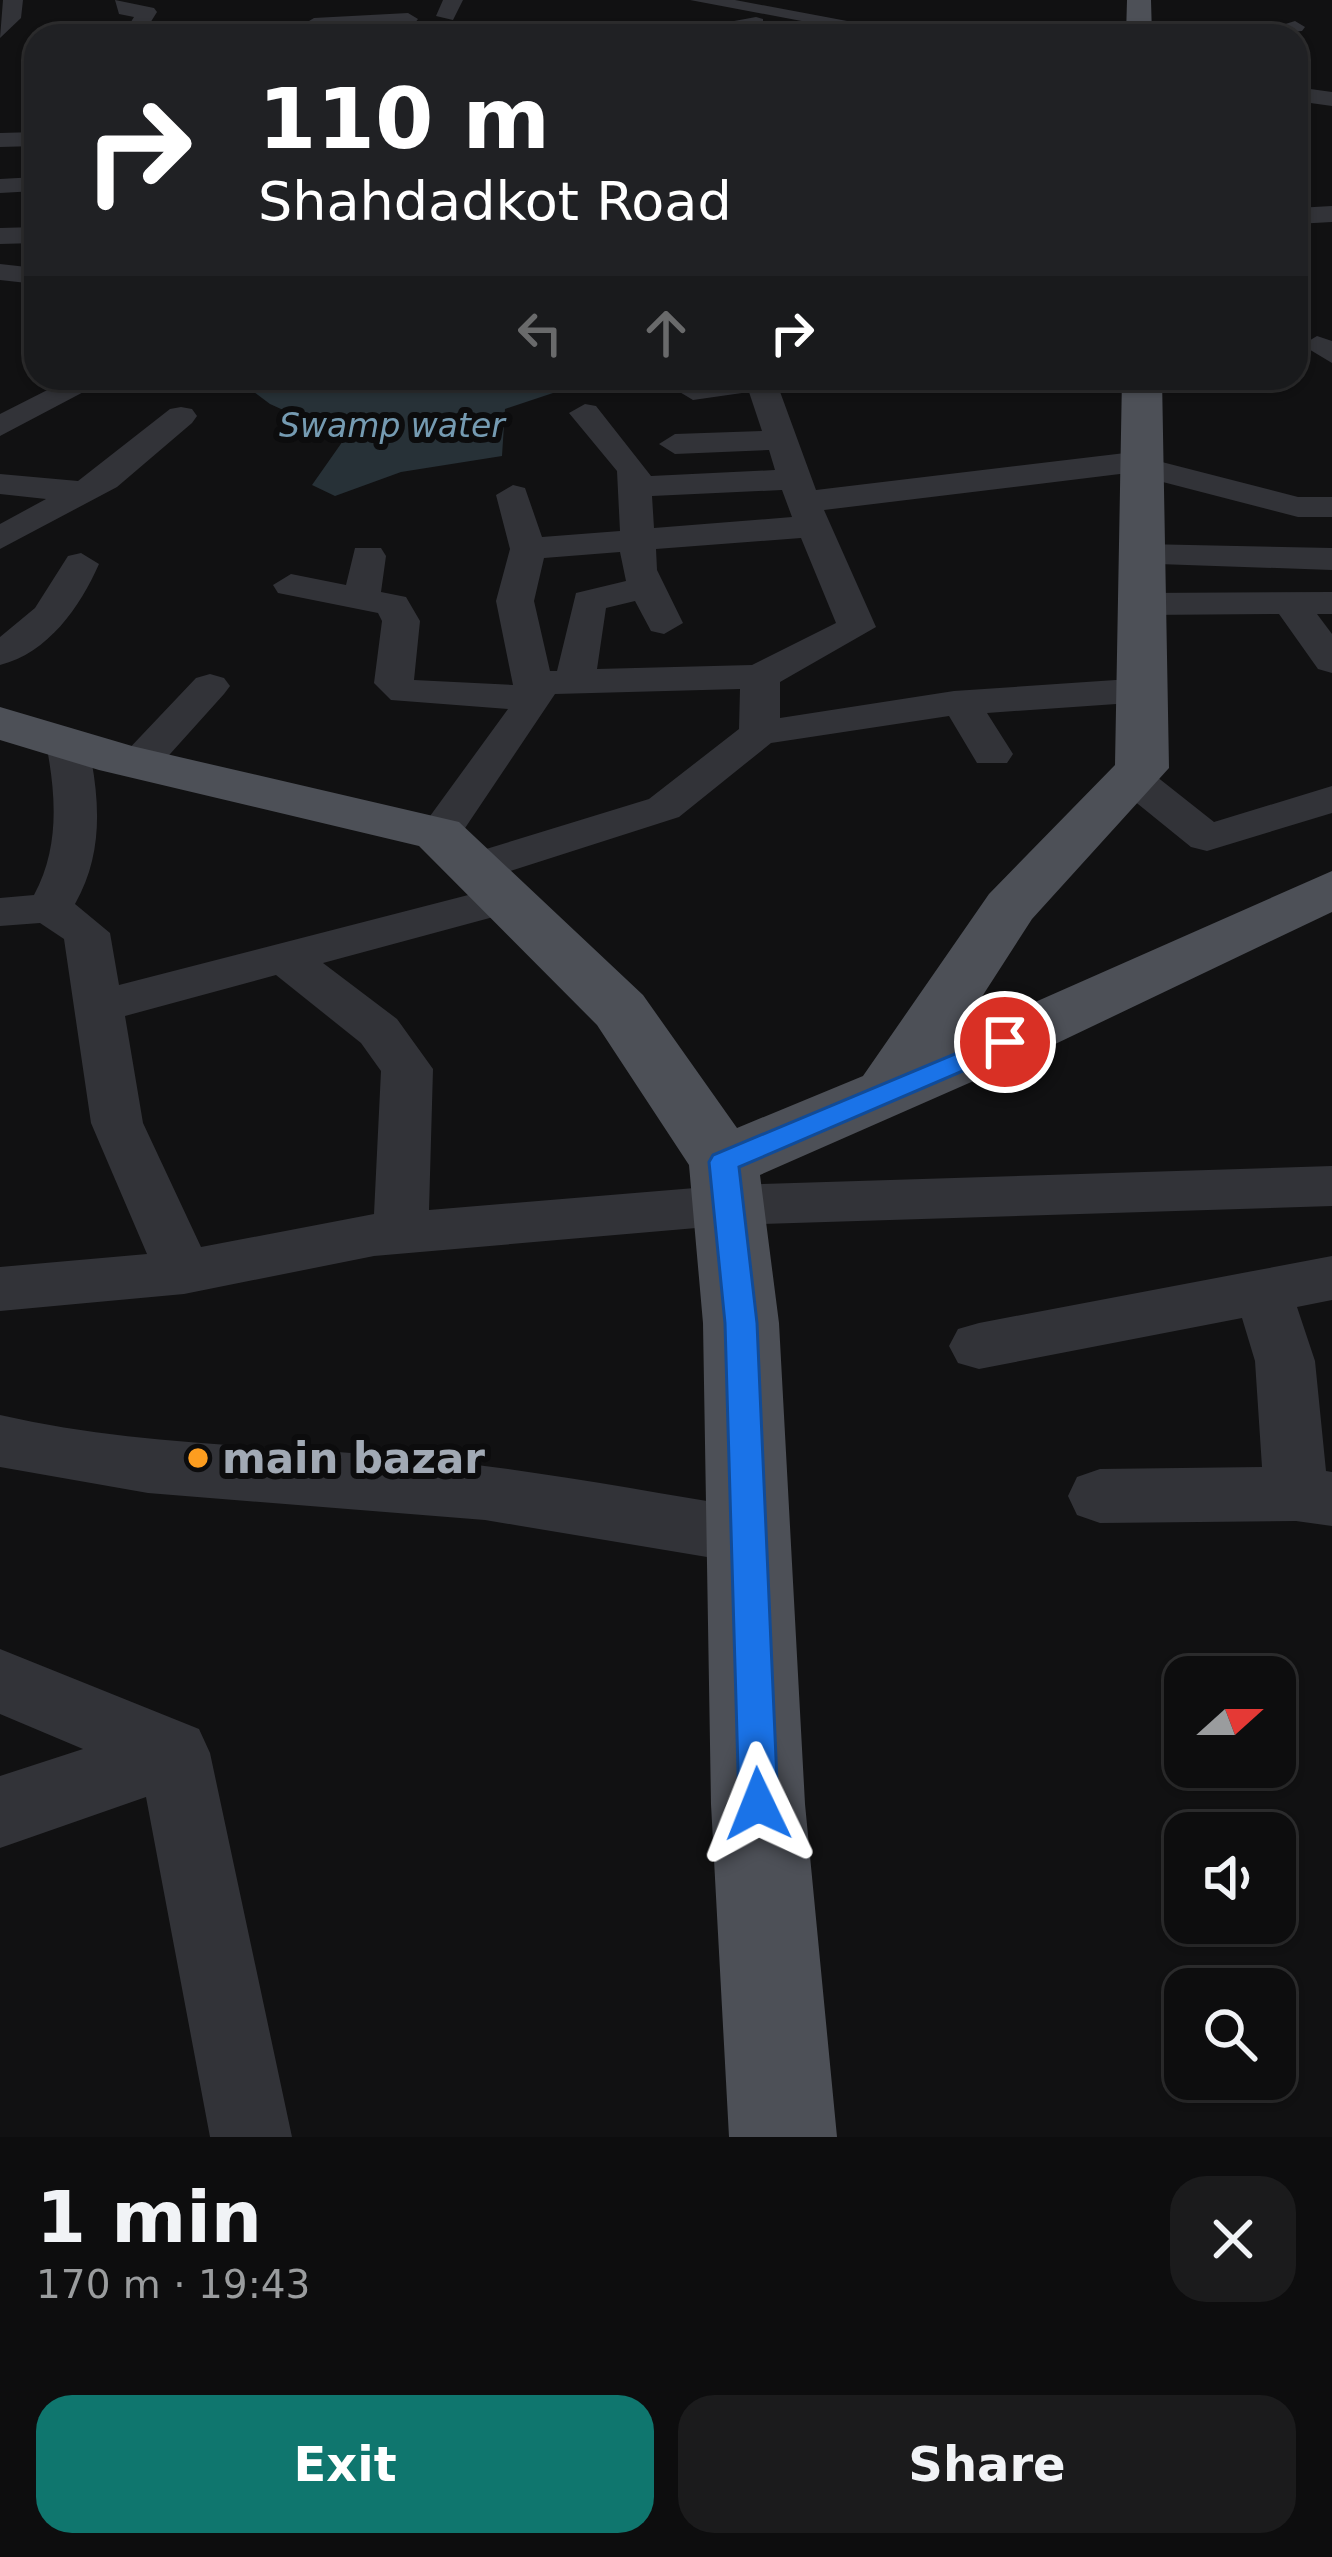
<!DOCTYPE html>
<html lang="en">
<head>
<meta charset="utf-8">
<style>
  :root { --surface:#0d0d0e; --page:#1b1b1c; --text:#f1f3f6; --muted:#9a9c9e; --line:#2d2d2e; --accent:#0f766e }
  body { margin:0; font-family:"DejaVu Sans",sans-serif; background:var(--page); color:var(--text); height:100vh; display:flex; flex-direction:column; font-size:45px; white-space:nowrap }
  * { box-sizing:border-box; margin:0 }
  p { font-size:39px; color:var(--muted) }
  .icon { flex:none; width:66px; height:66px; fill:none; stroke:currentColor; stroke-width:2; stroke-linecap:round; stroke-linejoin:round }
  .map { position:relative; height:2137px; overflow:hidden }
  .side { display:flex; flex-direction:column; background:var(--surface); flex:1 }
  .side>* { flex:none }
  .top-card { position:absolute; left:24px; top:24px; width:1284px; height:366px; border-radius:36px; box-shadow:0 3px 9px #0004,0 0 0 3px var(--line); background:#202124; color:#fff; overflow:hidden }
  .needle { width:78px; rotate:69deg }
  .fabs { position:absolute; left:1164px; top:1656px; display:grid; gap:24px }
  .fabs a { display:grid; place-items:center; width:132px; height:132px; border-radius:24px; background:var(--surface); box-shadow:0 3px 9px #0004,0 0 0 3px var(--line); font-size:60px }
  .pin { position:absolute; display:grid; place-items:center; width:102px; height:102px; color:#fff; margin:-51px; border:6px solid #fff; border-radius:50%; box-shadow:0 3px 12px #0007 }
  .me { position:absolute; width:132px; margin:-66px; rotate:358deg; stroke-linejoin:round; filter:drop-shadow(0 0 9px #0008) }
  .turn { display:flex; align-items:center; gap:42px; height:252px; padding:0 36px; font-size:54px }
  .turn .icon { width:156px; height:156px; stroke-width:2.5 }
  .turn b { display:block; font-size:84px; line-height:102px }
  .lanes { display:flex; align-items:center; height:114px; padding:0 36px; background:#0003; justify-content:center; gap:60px; direction:ltr }
  .lanes .off { opacity:.35 }
  .round { display:grid; place-items:center; flex:none; width:126px; height:126px; border-radius:36px; background:var(--page) }
  .head { display:flex; align-items:center; justify-content:space-between; height:204px; padding:0 36px }
  h1 { font-size:72px; font-weight:700; line-height:90px }
  .cta { display:flex; gap:24px; margin-top:auto; padding:24px 36px }
  .cta a { flex:1; height:138px; border-radius:36px; background:var(--accent); color:#fff; font-size:48px; font-weight:700; line-height:138px; text-align:center }
  .cta a+a { background:var(--page); color:var(--text) }
  .map>svg:first-child { display:block }
</style>
</head>
<body>
<div class="map">
<svg width="1332" height="2137" viewBox="0 0 1332 2137">
  <rect width="100%" height="100%" fill="#111112"/>
  <path fill="#273137" d="M235,378H573L577,385L505,409L502,456L401,472L335,496L312,485L345,438L270,404Z"/>
  <g fill="none" stroke-linecap="round" stroke-linejoin="round">
    <path fill="#323338" fill-rule="evenodd" d="M3,0H23L21,18L0,38Z
      M115,0L154,8L157,12L142,36H122L134,17L119,14Z
      M443,0H463L453,20L436,16Z
      M690,0H735L927,36H881Z
      M408,13L418,19L415,23L314,30L304,24L314,18Z
      M756,17L763,19V27L706,36H652Z
      M1295,21L1305,27L1302,31L1246,36Z
      M1296,87L1332,92V106L1296,101Z
      M36,132V146L0,147V133Z
      M36,177V191L0,193V179Z
      M1332,206V222L1296,224V208Z
      M36,227V243L0,244V228Z
      M0,264L36,268V284L0,280Z
      M1317,336L1332,341V363L1302,345Z
      M71,378H110L0,436V414Z
      M719,378H775L816,490L1142,451L1158,461L1298,497H1332V517H1298L1128,473L824,510L876,627L780,682V718L954,691L1145,678L1159,682L1165,690L1159,698L1145,702L987,713L1013,754L1007,763H977L949,716L771,743L679,817L492,877H460L453,867L460,857L649,799L739,729L740,689L555,694L455,843H423L417,834L508,709L391,700L374,683L382,621L378,613L278,593L273,585L291,574L346,585L355,548H381L386,556L381,592L406,597L420,621L414,680L513,685L496,601L510,549L496,495L513,485L525,488L542,537L620,531L617,471L569,413L585,404L596,406L651,476L775,470L769,450L675,454L659,444L675,434L762,431L749,392L693,400L678,391L682,384ZM782,490L792,517L654,528L652,496ZM801,538L836,623L752,665L597,669L606,608L635,601L651,631L664,634L683,623L657,570L656,549ZM620,552L626,581L576,593L557,671H550L534,601L544,558Z
      M181,407L192,409L197,416L192,423L117,487L0,549V524L46,499L0,494V474L78,481L170,409Z
      M1143,544L1332,548V570L1130,563L1125,555Z
      M81,553L99,564C80,607 48,653 0,665V637L35,608L68,556Z
      M1332,592V614H1317L1332,634V673L1318,669L1279,614L1144,615L1125,604L1144,593Z
      M210,674L224,678L230,686L224,694L153,773H123L117,764L123,755L196,678Z
      M67,731L82,734L88,743C100,799 104,853 75,904L110,933L119,985L507,885L523,889L530,899L523,909L323,963L397,1019L433,1069L429,1210L731,1185L1332,1166V1206L731,1225L374,1256L184,1294L0,1311V1267L147,1254L91,1123L64,939L40,923L0,926V898L34,895C60,847 56,795 46,743L52,734ZM276,975L361,1043L381,1071L374,1214L201,1247L143,1123L125,1016Z
      M1132,765L1147,769L1214,822L1332,786V813L1207,851L1191,847L1117,787L1111,778L1117,769Z
      M1332,1256V1300L1297,1307L1315,1361L1326,1471L1332,1472V1526L1296,1521L1100,1523L1077,1515L1068,1496L1077,1477L1100,1469L1262,1467L1255,1361L1242,1318L979,1369L958,1363L949,1346L958,1329L979,1323Z
      M0,1415C130,1445 261,1445 393,1456C513,1466 631,1489 749,1508L772,1516L781,1536L772,1556L749,1564L485,1520L148,1493L0,1467Z
      M0,1649L199,1729L210,1753L292,2137H210L146,1797L0,1848V1776L83,1749L0,1714Z"/>
    <path fill="#4d5057" fill-rule="evenodd" d="M1127,0H1151L1152,36H1126Z
      M1122,378H1162L1169,768L1032,919L956,1037L1332,871V912L1028,1057L760,1175L779,1323L805,1804L837,2137H729L711,1804L703,1323L689,1165L597,1025L419,846L99,770L0,740V707L132,746L459,822L643,995L737,1128L863,1076L989,894L1115,765Z"/>
  </g>
  <path fill="#1a73e8" stroke="#114b97" stroke-width="3" d="M1005,1033L1018,1042L1014,1049L739,1167L757,1323L778,1804L772,1818L758,1824L744,1818L739,1804L725,1323L709,1162L713,1155Z"/>
  <circle fill="#fd9d1f" stroke="#0c0c0d" stroke-width="4.5" cx="198" cy="1458" r="12"/>
  <g text-anchor="middle" dominant-baseline="central" stroke-width="12" stroke-linejoin="round" paint-order="stroke">
    <g font-size="33" font-style="italic" fill="#759bb2" stroke="#0c0c0d">
      <text x="392" y="425">Swamp water</text>
    </g>
    <g font-size="42" font-weight="bold" fill="#a1a9b4" stroke="#0c0c0d" text-anchor="start">
      <text x="222" y="1458">main bazar</text>
    </g>
  </g>
</svg>
<div class="fabs">
<a><svg class="needle" viewBox="-14 -14 28 28"><path d="M0-13l5 13h-10z" fill="#e53935"/><path d="M0 13l5-13h-10z" fill="#9a9c9e"/></svg></a>
<a><svg class="icon" aria-label="sound" viewBox="0 0 24 24"><path d="M4 9h4l5-4v14l-5-4H4zM17 9q2 3 0 6"/></svg></a>
<a><svg class="icon" aria-label="search" viewBox="0 0 24 24"><circle cx="10" cy="10" r="6"/><path d="M15 15l6 6"/></svg></a>
</div>
<div class="pin" style="left:1005px;top:1042px;background:#d93025"><svg class="icon" aria-label="arrive" viewBox="0 0 24 24"><path d="M6 21V4h12l-3 4 3 4H6"/></svg></div>
<svg class="me" style="left:758px;top:1804px" viewBox="-20 -20 40 40"><path d="M0-17L14 15 0 8-14 15z" fill="#1a73e8" stroke="#fff" stroke-width="4"/></svg>
<div class="top-card">
<div class="turn"><svg class="icon" aria-label="right" viewBox="0 0 24 24"><path d="M7 20v-9h11M14 6l5 5-5 5"/></svg><div><b>110 m</b>Shahdadkot Road</div></div>
<div class="lanes"><svg class="icon off" aria-label="left" viewBox="0 0 24 24"><path d="M17 20v-9H6M10 6l-5 5 5 5"/></svg><svg class="icon off" aria-label="ahead" viewBox="0 0 24 24"><path d="M12 20V5M6 11l6-6 6 6"/></svg><svg class="icon" aria-label="right" viewBox="0 0 24 24"><path d="M7 20v-9h11M14 6l5 5-5 5"/></svg></div>
</div>
</div>
<section class="side">
<div class="head"><div><h1>1 min</h1><p>170 m · 19:43</p></div><a class="round"><svg class="icon" aria-label="close" viewBox="0 0 24 24"><path d="M6 6l12 12M18 6L6 18"/></svg></a></div>
<div class="cta"><a>Exit</a><a>Share</a></div>
</section>
</body>
</html>
